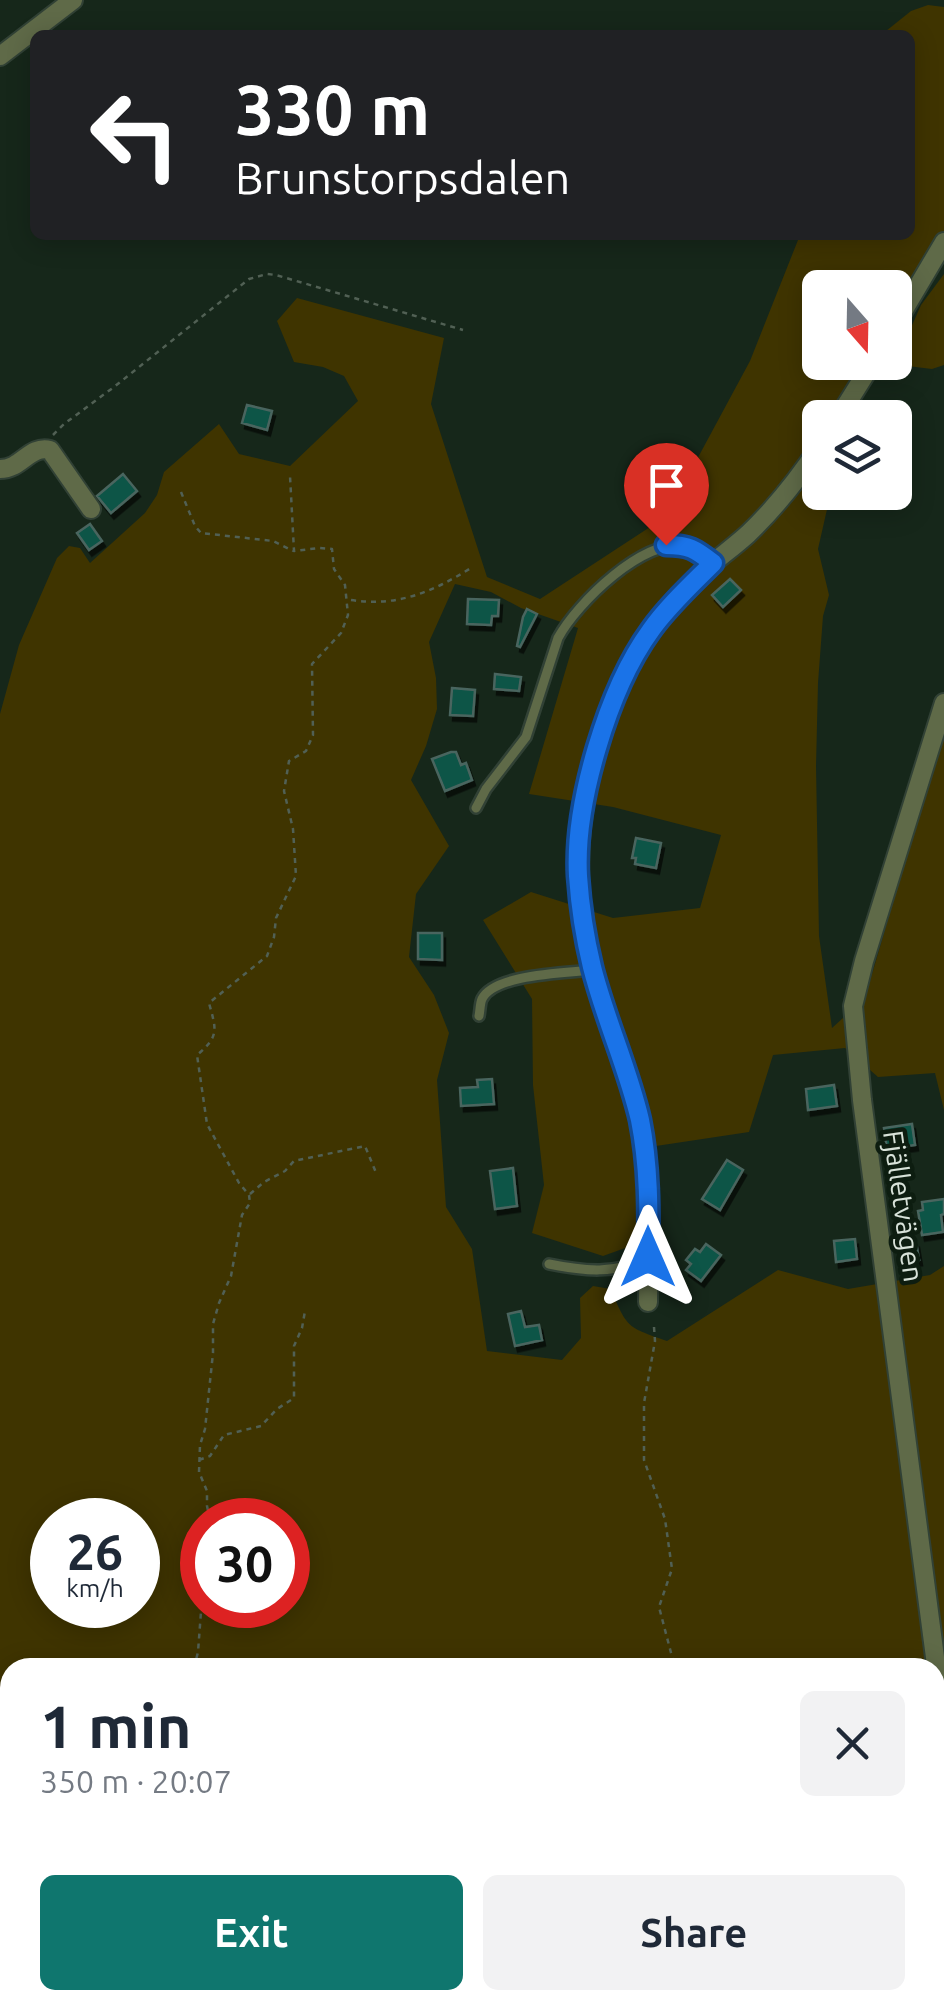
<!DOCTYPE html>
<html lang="en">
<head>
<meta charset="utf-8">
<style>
  :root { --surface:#fff; --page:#f2f2f3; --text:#1f2937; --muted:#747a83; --accent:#0f766e }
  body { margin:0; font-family:Ubuntu,sans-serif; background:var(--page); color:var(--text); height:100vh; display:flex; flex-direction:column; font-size:38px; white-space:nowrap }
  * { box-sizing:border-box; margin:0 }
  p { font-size:32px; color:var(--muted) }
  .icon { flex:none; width:55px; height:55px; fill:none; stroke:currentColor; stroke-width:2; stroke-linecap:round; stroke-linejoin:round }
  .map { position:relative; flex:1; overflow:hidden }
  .sheet { position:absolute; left:0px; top:1658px; width:945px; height:352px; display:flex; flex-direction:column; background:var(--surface); border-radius:30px 30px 0 0; box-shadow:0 5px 25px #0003 }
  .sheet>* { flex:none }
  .banner { position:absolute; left:30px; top:30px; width:885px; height:210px; border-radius:15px; box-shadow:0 5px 25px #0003; background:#202124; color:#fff; overflow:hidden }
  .needle { width:65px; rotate:160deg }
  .controls { position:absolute; left:802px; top:270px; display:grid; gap:20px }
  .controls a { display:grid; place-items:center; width:110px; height:110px; border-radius:15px; background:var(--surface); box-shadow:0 5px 25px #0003; font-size:50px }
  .speed { position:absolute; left:30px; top:1498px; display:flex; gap:20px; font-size:50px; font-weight:700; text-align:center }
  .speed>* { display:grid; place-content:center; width:130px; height:130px; border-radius:50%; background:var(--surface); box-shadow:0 5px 25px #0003; line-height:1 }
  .speed small { font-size:25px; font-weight:400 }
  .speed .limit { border:15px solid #d22; background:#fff; color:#111 }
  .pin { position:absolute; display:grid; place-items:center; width:85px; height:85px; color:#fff; margin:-102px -42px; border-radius:50% 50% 50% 0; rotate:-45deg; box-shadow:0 0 10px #0007 }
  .pin .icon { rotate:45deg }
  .me { position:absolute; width:110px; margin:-55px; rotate:0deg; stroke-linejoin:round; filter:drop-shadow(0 0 8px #0008) }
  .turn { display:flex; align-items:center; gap:35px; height:210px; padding:0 40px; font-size:45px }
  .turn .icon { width:130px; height:130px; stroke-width:2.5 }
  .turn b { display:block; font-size:70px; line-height:85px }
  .round { display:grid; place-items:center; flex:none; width:105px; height:105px; border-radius:15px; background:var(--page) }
  .summary { display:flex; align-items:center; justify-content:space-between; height:170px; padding:0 40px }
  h1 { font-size:60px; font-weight:600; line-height:75px }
  .primary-button { display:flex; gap:20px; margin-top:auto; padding:20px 40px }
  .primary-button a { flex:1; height:115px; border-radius:15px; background:var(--accent); color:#fff; font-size:40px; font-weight:600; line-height:115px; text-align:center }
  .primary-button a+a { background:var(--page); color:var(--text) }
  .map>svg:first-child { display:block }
</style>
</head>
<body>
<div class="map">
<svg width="944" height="2009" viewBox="0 0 944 2009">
  <defs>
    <filter id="shadow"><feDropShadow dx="3" dy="5.5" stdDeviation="0" flood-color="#0009"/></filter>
  </defs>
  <rect width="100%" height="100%" fill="#16271a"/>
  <path fill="#3f3400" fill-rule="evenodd" d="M928,5L944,7V233L895,317V288H820V362L869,363L831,417L820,418V434L793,474C801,480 810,489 820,483V492L836,493V496L828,505L818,549L829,595L823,616L818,683L816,766L819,936L832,1028L865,998L944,728V1110L935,1073L878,1077L845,1048L773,1055L749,1132L656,1146L653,1238L603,1256L532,1233L544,1185L533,1085L532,999L483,920L531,892L613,918L700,908L721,835L613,807L529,794L578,628L521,608L491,592L455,584L429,642L436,678L437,709L426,746L411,780L449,846L416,894L409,957L434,995L449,1033L437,1080L446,1207L472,1249L487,1351L562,1360L581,1338L580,1298L593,1286L611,1289C627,1329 628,1327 667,1341L778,1270L848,1289L930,1275L944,1266V2009H0V714L19,645L57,558L69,546L80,548L90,563L145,513L157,495L164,472L219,424L239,454L290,466L358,401L344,376L323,367L294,362L277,321L297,298L444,338L431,404L487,577L540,599L650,527L695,463L750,361L800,235H910V35H881L911,11ZM52,1520H138V1605H52ZM202,1520H288V1605H202ZM10,1668H935V2000H10Z
    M944,274V365L932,369L899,365L894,366L921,305Z"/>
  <path fill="#0d5447" stroke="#4a655e" stroke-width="2.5" filter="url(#shadow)" d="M247,405L272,411L267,430L242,423Z
    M123,474L137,491L111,513L97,496Z
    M90,524L102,541L89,550L77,533Z
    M730,579L741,590L723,607L712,595Z
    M468,599L499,600L498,616H492L491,625L467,624Z
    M527,609L537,614L520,647L517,646L523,617Z
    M495,674L521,677L519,691L494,689Z
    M452,688L475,690L473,716L450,715Z
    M451,752H456L461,765L466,763L472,780L445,791L432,759Z
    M636,838L661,843L656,868L635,864L636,858H632Z
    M418,933H442V960L418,959Z
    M492,1079L494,1104L461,1106L460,1088L478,1087L477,1080Z
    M834,1085L837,1106L808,1110L806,1089Z
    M912,1124L915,1145L887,1149L884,1128Z
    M727,1160L743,1170L720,1210L702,1199Z
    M513,1168L517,1206L495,1209L490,1171Z
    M944,1199V1214L941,1215L943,1232L922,1235L918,1211L923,1210L922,1202Z
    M855,1239L857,1259L836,1262L834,1241Z
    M916,1242L919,1260L901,1262L898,1244Z
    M706,1244L721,1255L701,1281L686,1270L691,1264L686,1260L695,1249L700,1252Z
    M521,1311L525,1327L539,1325L542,1340L515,1346L508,1314Z"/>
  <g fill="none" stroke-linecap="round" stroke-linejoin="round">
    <g stroke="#314135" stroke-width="14">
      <path id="service" d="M476,808L486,789L526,737L558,638C577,603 644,537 687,546C698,548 705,556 713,563
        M479,1016C480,1012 480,1003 482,999C494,974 566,973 592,970
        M549,1264C583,1271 617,1275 648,1257"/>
    </g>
    <g stroke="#314135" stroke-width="22">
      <path id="minor" d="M0,56L73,0
        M895,325L944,242
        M838,418L873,362
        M0,469C22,469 29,445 50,450L91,509
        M944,703L864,961L853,1006L862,1100L944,1726
        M648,1302C649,1242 652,1180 640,1121C636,1101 629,1083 622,1063C611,1033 601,1001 592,969C565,868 582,754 631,661C650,624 682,590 713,563C725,553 737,544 748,534C776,507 799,478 820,446"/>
    </g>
    <path stroke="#516054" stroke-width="2.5" stroke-dasharray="5 5" stroke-linecap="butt" d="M53,435L64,424L114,387L249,279L267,274L276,275L463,330
      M181,492L195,526L201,533L273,541L293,551
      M351,600C398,607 432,592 471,568
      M250,1194L264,1182L285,1171L294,1161L365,1146L377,1175
      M654,1327L655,1341L644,1403V1460L665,1519L672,1569L659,1607L675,1668
      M199,1460L210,1456L224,1435L261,1426L277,1409L294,1398V1346L302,1328L305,1311
      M210,1520L207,1506V1491L199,1472L200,1445L205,1429L213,1353V1324L219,1303L231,1276L242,1215L250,1203L249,1195L239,1183L207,1124L197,1055C220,1036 216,1029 209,1003L267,956L274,937L276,918L296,876L293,829L284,791L289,761L306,751L313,735L312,664L341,633L348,615L345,585L334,569L332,549L319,548L294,551L290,476
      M194,1668L198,1652L202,1598
      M705,2000V2009
      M29,2009V2000"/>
    <use href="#service" stroke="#5f6a48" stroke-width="9"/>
    <use href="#minor" stroke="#5f6a48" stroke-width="18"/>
  </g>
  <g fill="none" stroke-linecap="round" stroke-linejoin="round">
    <g stroke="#114b97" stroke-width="25">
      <path id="route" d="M648,1257C649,1212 649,1165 640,1120C628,1068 605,1019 592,967C585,938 580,906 578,876C574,804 608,689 651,630C668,606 692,584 713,563C695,549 689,545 666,545"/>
    </g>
    <use href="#route" stroke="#1a73e8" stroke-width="18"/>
  </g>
  <g text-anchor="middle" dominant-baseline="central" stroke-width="9" stroke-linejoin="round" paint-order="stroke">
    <g font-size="28" fill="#d8e2d9" stroke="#0d1d10">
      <text transform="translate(904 1206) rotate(82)">Fjälletvägen</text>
    </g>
  </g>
</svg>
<div class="controls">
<a><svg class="needle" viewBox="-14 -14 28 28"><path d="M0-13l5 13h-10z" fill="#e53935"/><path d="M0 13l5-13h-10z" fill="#747a83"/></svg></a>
<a><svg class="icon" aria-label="layers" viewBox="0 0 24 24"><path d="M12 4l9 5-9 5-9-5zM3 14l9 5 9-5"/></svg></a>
</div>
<div class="speed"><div>26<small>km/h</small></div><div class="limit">30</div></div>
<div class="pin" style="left:666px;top:545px;background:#d93025"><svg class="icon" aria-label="arrive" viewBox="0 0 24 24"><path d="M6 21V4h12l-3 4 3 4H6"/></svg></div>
<svg class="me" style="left:648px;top:1257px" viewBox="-20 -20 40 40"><path d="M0-17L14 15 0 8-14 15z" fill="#1a73e8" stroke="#fff" stroke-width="4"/></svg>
<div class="banner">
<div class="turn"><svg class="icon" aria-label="left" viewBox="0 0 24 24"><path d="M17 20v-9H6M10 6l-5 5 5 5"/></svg><div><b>330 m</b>Brunstorpsdalen</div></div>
</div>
<section class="sheet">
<div class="summary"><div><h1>1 min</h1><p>350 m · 20:07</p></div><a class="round"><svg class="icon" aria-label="close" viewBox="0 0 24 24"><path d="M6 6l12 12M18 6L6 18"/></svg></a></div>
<div class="primary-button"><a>Exit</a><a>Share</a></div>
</section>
</div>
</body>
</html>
